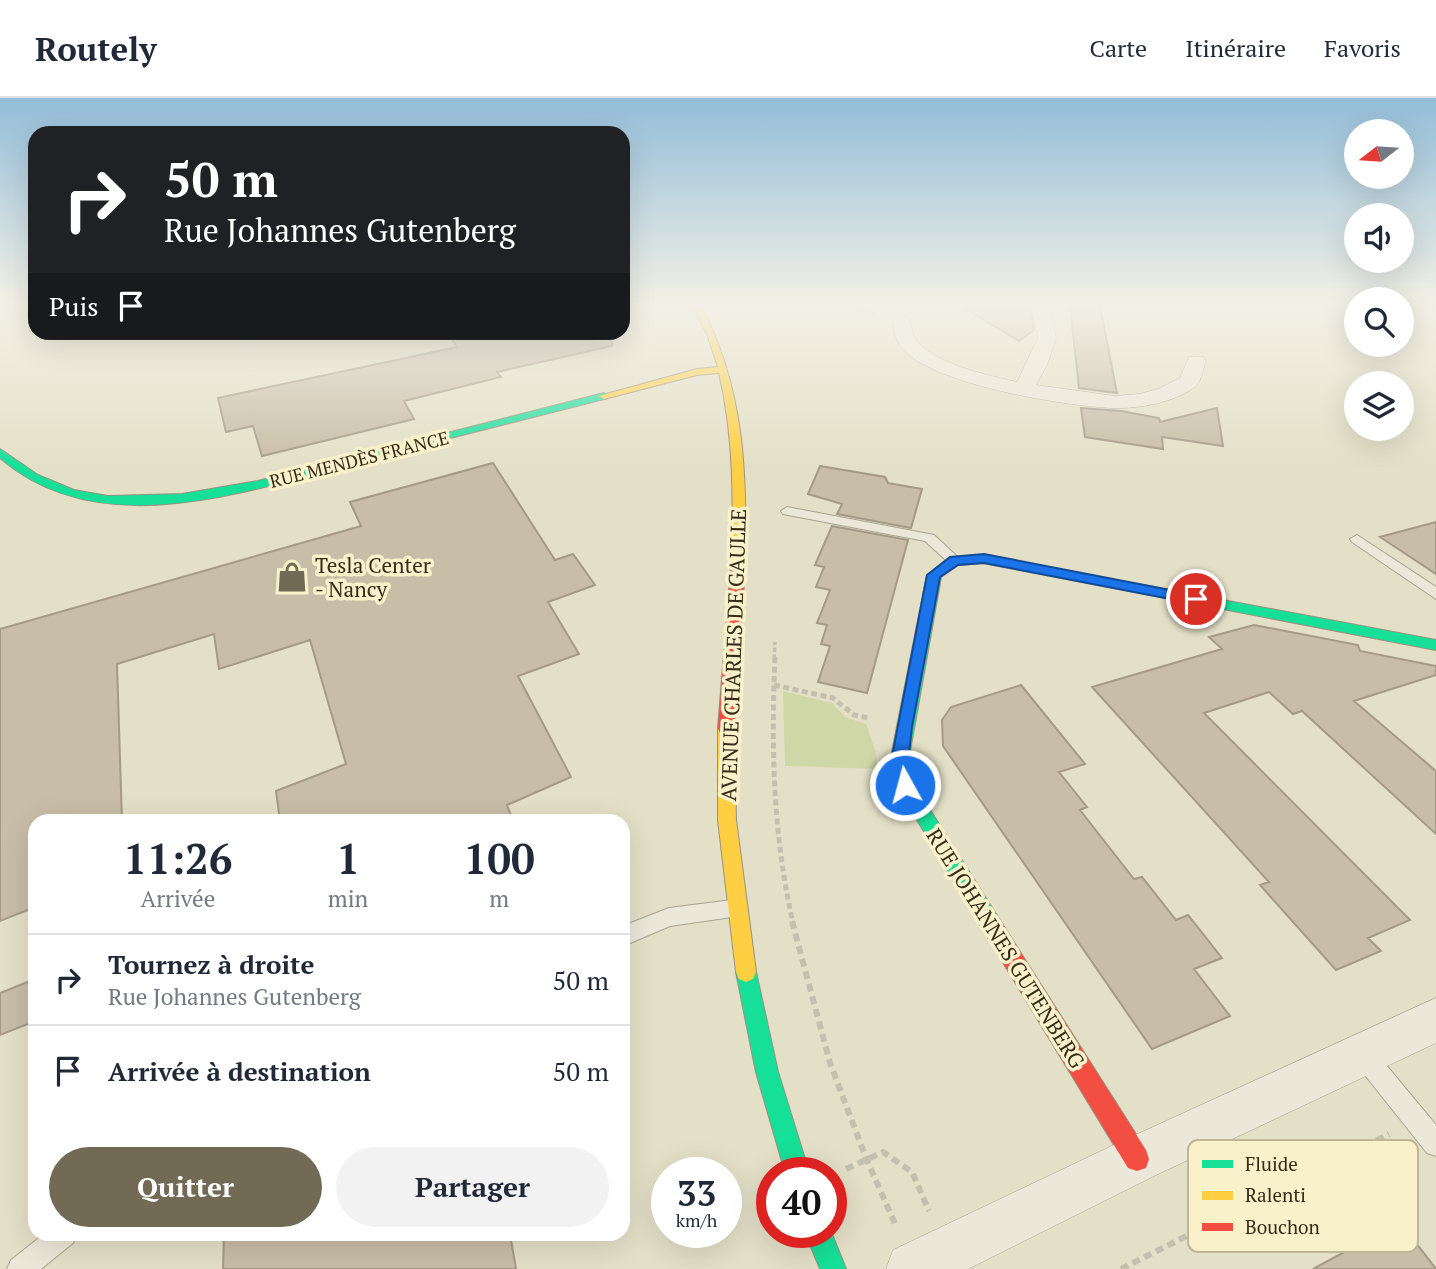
<!DOCTYPE html>
<html lang="fr">
<head>
<meta charset="utf-8">
<style>
  :root { --surface:#fff; --page:#f2f2f3; --text:#1f2937; --muted:#747a83; --line:#e0e1e3; --accent:#736a56 }
  body { margin:0; font-family:"PT Serif",serif; background:var(--page); color:var(--text); height:100vh; display:flex; flex-direction:column; font-size:26px; white-space:nowrap }
  * { box-sizing:border-box; margin:0 }
  p { font-size:23px; color:var(--muted) }
  .icon { flex:none; width:38px; height:38px; fill:none; stroke:currentColor; stroke-width:2; stroke-linecap:round; stroke-linejoin:round }
  .map { position:relative; flex:1; overflow:hidden }
  .panel { position:absolute; left:28px; top:716px; width:602px; height:427px; display:flex; flex-direction:column; background:var(--surface); border-radius:21px; box-shadow:0 7px 28px #0002 }
  .panel>* { flex:none }
  .banner { position:absolute; left:28px; top:28px; width:602px; height:214px; border-radius:21px; box-shadow:0 7px 28px #0002; background:#202124; color:#fff; overflow:hidden }
  .needle { width:46px; rotate:253deg }
  .tools { position:absolute; left:1344px; top:21px; display:grid; gap:14px }
  .tools a { display:grid; place-items:center; width:70px; height:70px; border-radius:50%; background:var(--surface); box-shadow:0 7px 28px #0002; font-size:35px }
  .speed { position:absolute; left:651px; top:1059px; display:flex; gap:14px; font-size:35px; font-weight:700; text-align:center }
  .speed>* { display:grid; place-content:center; width:91px; height:91px; border-radius:50%; background:var(--surface); box-shadow:0 7px 28px #0002; line-height:1 }
  .speed small { font-size:18px; font-weight:400 }
  .speed .limit { border:10px solid #d22; background:#fff; color:#111 }
  .pin { position:absolute; display:grid; place-items:center; width:60px; height:60px; color:#fff; margin:-30px; border:4px solid #fff; border-radius:50%; box-shadow:0 2px 7px #0007 }
  .me { position:absolute; width:77px; margin:-38px; rotate:353deg; stroke-linejoin:round; filter:drop-shadow(0 0 5px #0008) }
  .turn { display:flex; align-items:center; gap:24px; height:147px; padding:0 21px; font-size:32px }
  .turn .icon { width:91px; height:91px; stroke-width:2.5 }
  .turn b { display:block; font-size:49px; line-height:60px }
  .then { display:flex; align-items:center; height:66px; padding:0 21px; background:#0003; gap:14px; font-size:26px }
  .eta { display:flex; justify-content:space-evenly; align-items:center; height:119px; text-align:center }
  .eta b { font-size:42px; font-weight:800; line-height:49px }
  .button { display:flex; gap:14px; margin-top:auto; padding:14px 21px }
  .button a { flex:1; height:80px; border-radius:42px; background:var(--accent); color:#fff; font-size:28px; font-weight:800; line-height:80px; text-align:center }
  .button a+a { background:var(--page); color:var(--text) }
  ul { padding:0; list-style:none }
  li { display:flex; align-items:center; gap:21px; height:91px; padding:0 21px; border-top:2px solid var(--line) }
  li div { flex:1 }
  li b { display:block; font-size:26px }
  li em { font-style:normal }
  header { display:flex; align-items:center; gap:42px; box-sizing:border-box; height:98px; padding:0 35px; background:var(--surface); border-bottom:2px solid var(--line) }
  header strong { font-size:33px }
  nav { display:flex; gap:38px; margin-inline-start:auto; font-size:24px }
  .map>svg:first-child { display:block }
</style>
</head>
<body>
<header>
<strong>Routely</strong>
<nav><a>Carte</a><a>Itinéraire</a><a>Favoris</a></nav>
</header>
<div class="map">
<svg width="1436" height="1171" viewBox="0 0 1436 1171">
  <rect width="100%" height="100%" fill="#e4e0c7"/>
  <path fill="#d0d7a7" d="M783,593L832,605L845,619L866,626L876,655L878,671L785,668Z"/>
  <path fill="#c8bda7" stroke="#a49a87" stroke-width="2" d="M957,206H1029L1034,232L1019,243Z
    M1070,208H1100L1117,295L1079,290Z
    M447,234H611L612,248L497,274L501,279L404,303L414,321L262,358L253,328L226,334L218,300L457,249Z
    M1081,310L1121,313L1159,320L1160,324L1217,310L1223,348L1162,339L1163,351L1085,339Z
    M493,365L555,462L573,456L595,487L548,504L579,556L518,578L571,679L507,707L513,723H280L276,693L346,666L310,542L219,571L214,536L117,566L122,723H35V809L0,823V531L361,428L350,404Z
    M820,368L885,379L888,385L922,391L911,430L837,416L842,406L808,396Z
    M1436,424V476L1380,439Z
    M832,428L908,442L867,595L818,584L830,548L821,546L827,527L817,525L830,492L816,489L824,469L815,467Z
    M1254,527L1358,547L1360,553L1436,568V577L1354,603L1436,673V736L1302,613L1293,616L1269,594L1204,615L1410,822L1368,840L1381,853L1336,872L1260,787L1269,784L1092,589L1222,551L1209,539Z
    M1021,587L1085,666L1059,674L1087,709L1080,712L1134,781L1142,779L1176,822L1188,817L1222,860L1194,871L1230,918L1152,951L943,648L942,622L951,609Z
    M35,881V923L0,937V895Z
    M1400,1124L1436,1171H1313Z
    M224,1136H510L516,1171H223Z"/>
  <g fill="none" stroke-linecap="round" stroke-linejoin="round">
    <g stroke="#a8a391" stroke-width="2">
      <path id="lane" d="M787,409L934,437L962,463L955,467L950,466L925,443L783,416L781,413Z
        M1357,437L1436,489V501L1352,444L1350,441Z
        M732,802L739,804L742,811L739,818L670,828L623,848V828L669,810Z
        M1364,947L1372,950L1436,1027V1058L1427,1055L1356,966L1353,958L1356,950Z
        M44,1136H77L73,1145L41,1171H7L11,1162Z"/>
    </g>
    <g stroke="#a8a391" stroke-width="1">
      <path id="street" d="M1031,206H1049L1056,240L1047,267L1036,287L1115,298L1139,296L1158,291L1180,280L1189,259H1203L1206,263C1203,270 1202,282 1196,288C1176,304 1139,311 1114,310C1065,308 944,288 908,256C897,247 894,236 893,223L896,219H908C912,226 911,234 915,240C929,265 991,278 1017,284L1038,240Z
        M1436,900V945L1154,1078L968,1171H886L893,1152L1120,1044Z"/>
    </g>
    <g stroke="#989281" stroke-width="2">
      <path id="fast" d="M604,295L609,298L608,300C530,320 453,339 376,359C259,389 104,450 0,360V351L38,377L74,392L108,398L182,396L258,383Z
        M983,457L1436,542V552L983,465L958,467L941,479L908,664L913,685L1001,824L1004,831L1001,838L994,841L987,838L899,692L890,664L927,477L950,460Z
        M746,864L753,867L756,874L778,974L809,1074H785L756,974L736,874L739,867Z
        M805,1134H831L846,1171H820Z"/>
    </g>
    <g stroke="#989281" stroke-width="2">
      <path id="slow" d="M692,206H700C745,291 747,375 745,469L738,473L731,469C734,403 734,339 719,275L697,277L604,301L599,298L697,271L718,269L707,236Z
        M726,624L732,625L734,630L736,722L756,874L753,881L746,884L739,881L736,874L718,722V630L720,625Z"/>
    </g>
    <g stroke="#989281" stroke-width="2">
      <path id="jam" d="M738,465L745,469L734,630L732,635H720L718,630L731,469Z
        M994,821L1001,824L1146,1052L1149,1061L1146,1070L1137,1073L1128,1070L987,838L984,831L987,824Z"/>
    </g>
    <path stroke="#c4c0b0" stroke-width="2.5" stroke-dasharray="3.5 2.5" stroke-linecap="butt" d="M844,206L876,216"/>
    <path stroke="#c4c0b0" stroke-width="3.5" stroke-dasharray="4.5 2.5" stroke-linecap="butt" d="M774,561L775,544"/>
    <path stroke="#c4c0b0" stroke-width="5" stroke-dasharray="6 3.5" stroke-linecap="butt" d="M775,559C771,649 773,737 793,825
      M774,587L833,600L854,617L869,620"/>
    <path stroke="#c4c0b0" stroke-width="6" stroke-dasharray="8 5" stroke-linecap="butt" d="M792,823L830,965L866,1060L896,1128
      M846,1071L883,1054L912,1074L929,1113
      M1121,1171L1389,1036"/>
    <use href="#lane" fill="#ece8d9" fill-rule="evenodd"/>
    <use href="#street" fill="#ece8d9" fill-rule="evenodd"/>
    <use href="#fast" fill="#16e098" fill-rule="evenodd"/>
    <use href="#slow" fill="#ffcf43" fill-rule="evenodd"/>
    <use href="#jam" fill="#f24e42" fill-rule="evenodd"/>
  </g>
  <linearGradient id="sky" x2="0" y2="1"><stop stop-color="#93bdd8"/><stop offset="0.56" stop-color="#f3f1e6"/><stop offset="1" stop-color="#f3f1e6" stop-opacity="0"/></linearGradient>
  <rect width="1436" height="370" fill="url(#sky)"/>
  <path fill="#1a73e8" stroke="#114b97" stroke-width="2" d="M984,456L1196,497L1204,501L1196,506L984,465L958,467L940,479L912,629L908,664L914,687L911,692L905,694L898,692L891,664L927,477L950,459Z"/>
  <defs>
    <g id="shop-bare" transform="scale(2.415)"><path d="M-5-2.5h2.3a2.7 3.5 0 0 1 5.4 0H5L5.5 6h-11ZM-1.5-2.5h3a1.5 2.3 0 0 0-3 0Z" fill="#736a56" stroke="#f8f1ca" stroke-width="2.5" paint-order="stroke"/></g>
  </defs>
  <g fill-rule="evenodd">
    <use href="#shop-bare" x="292" y="479"/>
  </g>
  <g text-anchor="middle" dominant-baseline="central" stroke-width="7" stroke-linejoin="round" paint-order="stroke">
    <g font-size="18" fill="#362b19" stroke="#f8f1ca">
      <text transform="translate(359 361) rotate(-14)">RUE MENDÈS FRANCE</text>
    </g>
    <g font-size="21" fill="#362b19" stroke="#f8f1ca" text-anchor="start">
      <text x="315" y="467">Tesla Center<tspan x="315" dy="24">- Nancy</tspan></text>
    </g>
    <g font-size="21" fill="#362b19" stroke="#f8f1ca">
      <text transform="translate(733 557) rotate(-88)">AVENUE CHARLES DE GAULLE</text>
      <text transform="translate(1006 850) rotate(58)">RUE JOHANNES GUTENBERG</text>
    </g>
  </g>
  <rect x="1188" y="1042" width="230" height="112" rx="10" fill="#f8f1ca" stroke="#beb695" stroke-width="2"/>
  <rect x="1202" y="1062" width="31" height="8" fill="#16e098"/>
  <rect x="1202" y="1093" width="31" height="9" fill="#ffcf43"/>
  <rect x="1202" y="1125" width="31" height="8" fill="#f24e42"/>
  <g font-size="19" fill="#362b19">
    <text x="1245" y="1073">Fluide</text>
    <text x="1245" y="1104">Ralenti</text>
    <text x="1245" y="1136">Bouchon</text>
  </g>
</svg>
<div class="tools">
<a><svg class="needle" viewBox="-14 -14 28 28"><path d="M0-13l5 13h-10z" fill="#e53935"/><path d="M0 13l5-13h-10z" fill="#747a83"/></svg></a>
<a><svg class="icon" aria-label="sound" viewBox="0 0 24 24"><path d="M4 9h4l5-4v14l-5-4H4zM17 9q2 3 0 6"/></svg></a>
<a><svg class="icon" aria-label="search" viewBox="0 0 24 24"><circle cx="10" cy="10" r="6"/><path d="M15 15l6 6"/></svg></a>
<a><svg class="icon" aria-label="layers" viewBox="0 0 24 24"><path d="M12 4l9 5-9 5-9-5zM3 14l9 5 9-5"/></svg></a>
</div>
<div class="speed"><div>33<small>km/h</small></div><div class="limit">40</div></div>
<div class="pin" style="left:1196px;top:501px;background:#d93025"><svg class="icon" aria-label="arrive" viewBox="0 0 24 24"><path d="M6 21V4h12l-3 4 3 4H6"/></svg></div>
<svg class="me" style="left:905px;top:687px" viewBox="-20 -20 40 40"><circle r="17" fill="#1a73e8" stroke="#fff" stroke-width="3"/><path d="M0-11L8 9 0 5-8 9z" fill="#fff"/></svg>
<div class="banner">
<div class="turn"><svg class="icon" aria-label="right" viewBox="0 0 24 24"><path d="M7 20v-9h11M14 6l5 5-5 5"/></svg><div><b>50 m</b>Rue Johannes Gutenberg</div></div>
<div class="then">Puis<svg class="icon" aria-label="arrive" viewBox="0 0 24 24"><path d="M6 21V4h12l-3 4 3 4H6"/></svg></div>
</div>
<section class="panel">
<div class="eta">
<div><b>11:26</b><p>Arrivée</p></div>
<div><b>1</b><p>min</p></div>
<div><b>100</b><p>m</p></div>
</div>
<ul>
<li><svg class="icon" aria-label="right" viewBox="0 0 24 24"><path d="M7 20v-9h11M14 6l5 5-5 5"/></svg><div><b>Tournez à droite</b><p>Rue Johannes Gutenberg</p></div><em>50 m</em></li>
<li><svg class="icon" aria-label="arrive" viewBox="0 0 24 24"><path d="M6 21V4h12l-3 4 3 4H6"/></svg><div><b>Arrivée à destination</b></div><em>50 m</em></li>
</ul>
<div class="button"><a>Quitter</a><a>Partager</a></div>
</section>
</div>
</body>
</html>
